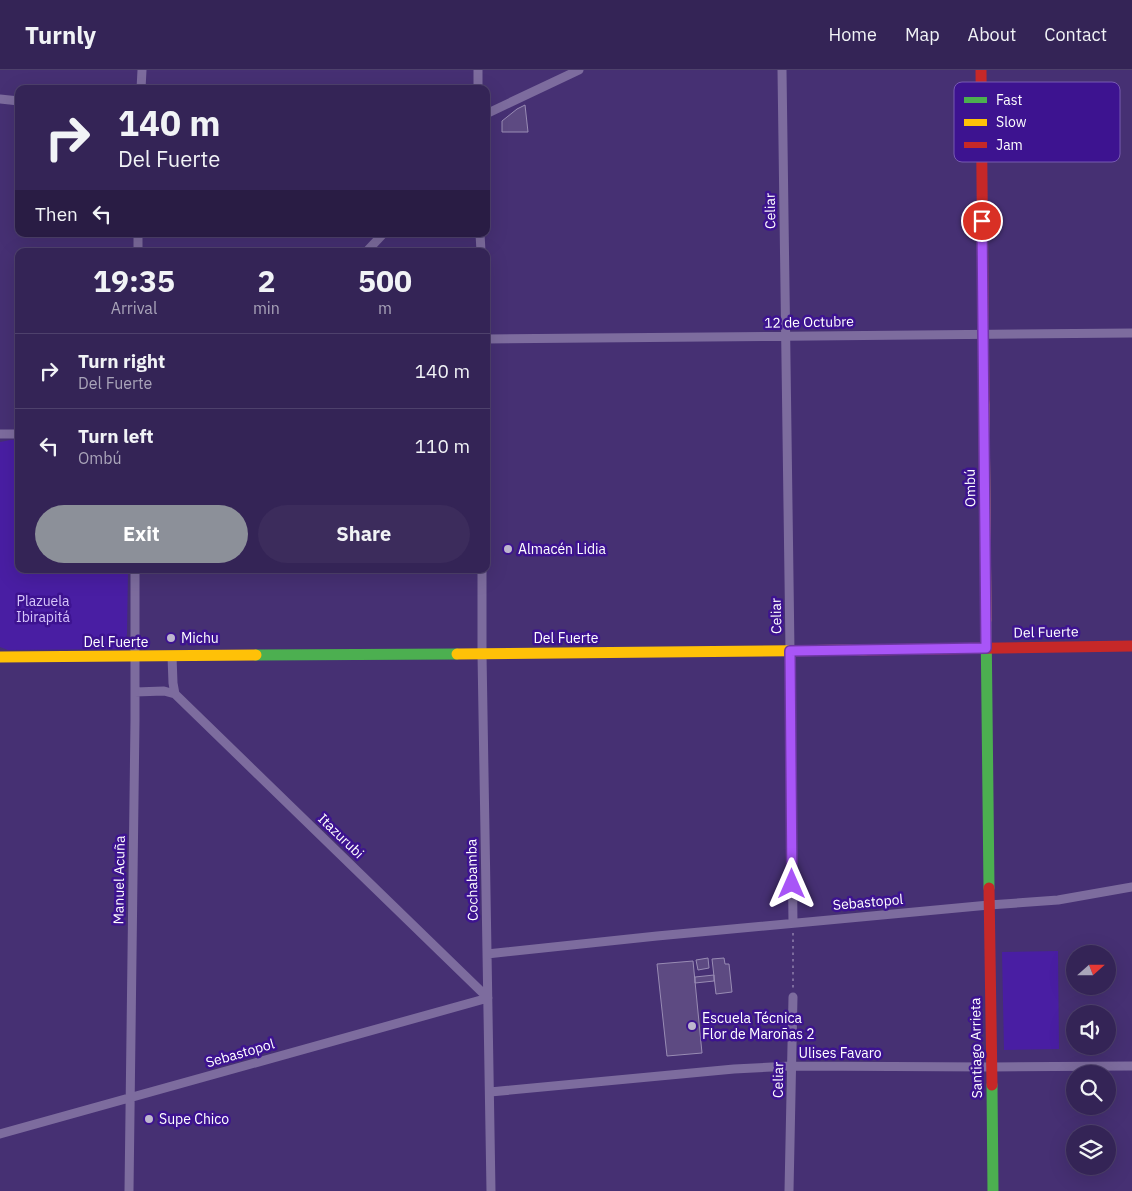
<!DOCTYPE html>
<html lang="en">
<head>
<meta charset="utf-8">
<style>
  :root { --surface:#342456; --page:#3c2c5c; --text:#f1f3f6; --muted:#a9a4b9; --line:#4e416c; --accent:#8c9099 }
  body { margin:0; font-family:"IBM Plex Sans",sans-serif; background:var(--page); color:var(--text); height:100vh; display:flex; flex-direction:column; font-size:19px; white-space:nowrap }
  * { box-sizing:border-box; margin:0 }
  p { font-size:16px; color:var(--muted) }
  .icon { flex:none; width:28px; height:28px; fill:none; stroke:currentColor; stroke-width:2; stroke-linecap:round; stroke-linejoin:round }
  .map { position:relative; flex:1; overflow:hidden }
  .details { position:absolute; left:15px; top:178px; width:475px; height:325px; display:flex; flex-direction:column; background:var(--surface); border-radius:10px; box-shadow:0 5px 20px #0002,0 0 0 1px var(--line) }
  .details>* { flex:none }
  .banner { position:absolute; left:15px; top:15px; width:475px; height:152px; border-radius:10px; box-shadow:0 5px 20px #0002,0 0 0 1px var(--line); background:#342456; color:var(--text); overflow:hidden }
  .needle { width:32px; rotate:69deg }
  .controls { position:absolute; left:1066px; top:875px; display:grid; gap:10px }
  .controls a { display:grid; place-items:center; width:50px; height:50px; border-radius:50%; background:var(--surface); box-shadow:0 5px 20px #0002,0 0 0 1px var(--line); font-size:25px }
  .pin { position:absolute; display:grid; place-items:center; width:42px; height:42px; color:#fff; margin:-21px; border:2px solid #fff; border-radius:50%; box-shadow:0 1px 5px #0007 }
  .me { position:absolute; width:55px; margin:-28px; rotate:0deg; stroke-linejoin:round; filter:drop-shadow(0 0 4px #0008) }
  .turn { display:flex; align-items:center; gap:18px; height:105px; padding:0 20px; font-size:22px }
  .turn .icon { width:65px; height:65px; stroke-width:2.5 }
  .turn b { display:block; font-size:35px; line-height:42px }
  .then { display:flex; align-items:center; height:48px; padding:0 20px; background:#0003; gap:10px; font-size:19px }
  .eta { display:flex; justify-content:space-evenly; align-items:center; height:85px; text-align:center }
  .eta b { font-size:30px; font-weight:700; line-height:35px }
  .button { display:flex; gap:10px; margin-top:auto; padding:10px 20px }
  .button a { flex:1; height:58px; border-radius:30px; background:var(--accent); color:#fff; font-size:20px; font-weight:700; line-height:58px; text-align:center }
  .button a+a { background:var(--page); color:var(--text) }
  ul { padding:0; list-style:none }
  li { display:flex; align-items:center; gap:15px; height:75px; padding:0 20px; border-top:1px solid var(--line) }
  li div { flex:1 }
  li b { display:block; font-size:19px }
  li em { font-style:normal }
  header { display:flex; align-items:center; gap:30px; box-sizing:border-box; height:70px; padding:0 25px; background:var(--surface); border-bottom:1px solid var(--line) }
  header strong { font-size:24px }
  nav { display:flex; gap:28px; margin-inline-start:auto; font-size:18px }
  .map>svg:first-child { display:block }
</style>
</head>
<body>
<header>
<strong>Turnly</strong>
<nav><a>Home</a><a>Map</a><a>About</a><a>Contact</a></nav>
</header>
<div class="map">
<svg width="1132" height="1121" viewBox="0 0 1132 1121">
  <rect width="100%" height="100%" fill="#463073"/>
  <path fill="#491ea3" d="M10,370H19V499H128L127,564L125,571L118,579L8,580L0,577V372Z
    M1058,881L1059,979L1004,980L1002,882Z"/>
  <path fill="#5d4a82" stroke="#998cb4" d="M525,35L528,62H502V51L517,39Z
    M708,888L709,898L698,900L696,890Z
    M724,888L725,894H729L732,922L716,924L712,889Z
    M693,891L702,983L667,986L657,894Z
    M714,905V911L695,913V907Z"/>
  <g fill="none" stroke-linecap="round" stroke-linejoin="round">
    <path stroke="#7d6c9e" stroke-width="2" stroke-dasharray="2.5 4" stroke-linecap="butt" d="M793,863V918"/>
    <path stroke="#7d6c9e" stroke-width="9" d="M478,0V19
      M782,0L790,581L793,853
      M141,19L142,0
      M0,29L19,31
      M486,44L579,0
      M480,164L481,181
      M138,181V164
      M367,181L383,164
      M486,269C702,268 917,264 1132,263
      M0,364H19
      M482,499V584L491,1121
      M172,586L173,613L175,624
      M135,622L164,621L175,624L488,928
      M487,884L657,866L989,835L1058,830L1132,817
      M490,1022L734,999L791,996L992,997L1132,996
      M0,1064L488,928
      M129,1121L135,650V499
      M789,1121L793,927"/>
    <path stroke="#4caf50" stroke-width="11" d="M986,550L989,818
      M256,585L457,584
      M992,1015L993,1121"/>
    <path stroke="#ffc107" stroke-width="11" d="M984,332L986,550
      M457,584L866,580
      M0,587L256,585"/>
    <path stroke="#c62828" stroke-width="11" d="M981,0L984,332
      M866,580L1132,576
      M989,818L992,1015"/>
  </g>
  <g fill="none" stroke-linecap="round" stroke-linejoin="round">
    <g stroke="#6d37a1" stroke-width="12">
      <path id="route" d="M792,814L790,581L986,578L982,151"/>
    </g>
    <use href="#route" stroke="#a855f7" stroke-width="9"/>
  </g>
  <g fill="#beb7ce" stroke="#3d1390" stroke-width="2">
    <circle cx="508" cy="479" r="5"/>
    <circle cx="171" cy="568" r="5"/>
    <circle cx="692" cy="956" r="5"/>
    <circle cx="149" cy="1049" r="5"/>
  </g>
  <g text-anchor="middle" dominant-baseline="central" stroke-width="5" stroke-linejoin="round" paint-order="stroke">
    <g font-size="14" fill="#fff" stroke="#3d1390">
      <text transform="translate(770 141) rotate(-91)">Celiar</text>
      <text transform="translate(809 252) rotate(-1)">12 de Octubre</text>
      <text transform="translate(970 418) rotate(-91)">Ombú</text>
      <text transform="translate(776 546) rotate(-91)">Celiar</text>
      <text transform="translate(1046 562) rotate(-1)">Del Fuerte</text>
      <text x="566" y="568">Del Fuerte</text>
      <text x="116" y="572">Del Fuerte</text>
      <text transform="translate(341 766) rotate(44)">Itazurubi</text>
      <text transform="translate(119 810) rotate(-89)">Manuel Acuña</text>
      <text transform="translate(472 810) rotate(-91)">Cochabamba</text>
      <text transform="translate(868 832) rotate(-5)">Sebastopol</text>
      <text transform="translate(976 978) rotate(-91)">Santiago Arrieta</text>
      <text transform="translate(240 983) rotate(-16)">Sebastopol</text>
      <text x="840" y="983">Ulises Favaro</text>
      <text transform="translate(778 1010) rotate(-89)">Celiar</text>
    </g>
    <g font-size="14" fill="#fff" stroke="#3d1390" text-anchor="start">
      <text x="518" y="479">Almacén Lidia</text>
      <text x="181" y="568">Michu</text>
      <text x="702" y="948">Escuela Técnica<tspan x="702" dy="16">Flor de Maroñas 2</tspan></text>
      <text x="159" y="1049">Supe Chico</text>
    </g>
    <g font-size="14" fill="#d7c6fc" stroke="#3d1390">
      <text x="43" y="531">Plazuela<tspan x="43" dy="16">Ibirapitá</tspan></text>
    </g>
  </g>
  <rect x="954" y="12" width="166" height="80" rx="8" fill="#3d1390" stroke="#775ab1" stroke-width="1"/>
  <rect x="964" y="27" width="23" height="6" fill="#4caf50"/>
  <rect x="964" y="49" width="23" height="7" fill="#ffc107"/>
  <rect x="964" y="72" width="23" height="6" fill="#c62828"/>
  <g font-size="14" fill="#fff">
    <text x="996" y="35">Fast</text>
    <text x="996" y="57">Slow</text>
    <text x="996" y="80">Jam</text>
  </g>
</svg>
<div class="controls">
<a><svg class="needle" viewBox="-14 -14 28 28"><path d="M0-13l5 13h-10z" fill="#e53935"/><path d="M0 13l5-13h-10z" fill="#a9a4b9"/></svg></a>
<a><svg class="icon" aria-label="sound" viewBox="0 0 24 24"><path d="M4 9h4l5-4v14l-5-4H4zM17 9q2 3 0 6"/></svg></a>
<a><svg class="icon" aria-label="search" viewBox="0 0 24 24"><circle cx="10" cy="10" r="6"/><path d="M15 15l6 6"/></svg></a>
<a><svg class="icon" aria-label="layers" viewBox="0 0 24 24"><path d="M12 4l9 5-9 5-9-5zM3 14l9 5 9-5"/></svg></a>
</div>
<div class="pin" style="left:982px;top:151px;background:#d93025"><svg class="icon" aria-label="arrive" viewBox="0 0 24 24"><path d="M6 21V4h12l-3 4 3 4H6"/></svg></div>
<svg class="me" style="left:792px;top:814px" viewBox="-20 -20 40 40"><path d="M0-17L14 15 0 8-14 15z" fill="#a855f7" stroke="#fff" stroke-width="4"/></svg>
<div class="banner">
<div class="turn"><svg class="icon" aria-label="right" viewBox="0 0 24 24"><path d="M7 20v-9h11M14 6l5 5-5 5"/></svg><div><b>140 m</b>Del Fuerte</div></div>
<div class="then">Then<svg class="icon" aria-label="left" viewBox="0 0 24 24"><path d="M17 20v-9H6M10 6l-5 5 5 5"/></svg></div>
</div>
<section class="details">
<div class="eta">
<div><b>19:35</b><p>Arrival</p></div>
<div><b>2</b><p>min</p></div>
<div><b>500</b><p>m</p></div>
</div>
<ul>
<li><svg class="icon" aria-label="right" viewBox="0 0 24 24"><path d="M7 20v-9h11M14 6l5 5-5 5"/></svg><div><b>Turn right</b><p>Del Fuerte</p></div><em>140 m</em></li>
<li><svg class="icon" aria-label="left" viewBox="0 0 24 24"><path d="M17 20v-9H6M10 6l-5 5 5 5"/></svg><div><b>Turn left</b><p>Ombú</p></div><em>110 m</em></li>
</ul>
<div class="button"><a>Exit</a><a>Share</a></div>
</section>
</div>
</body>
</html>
